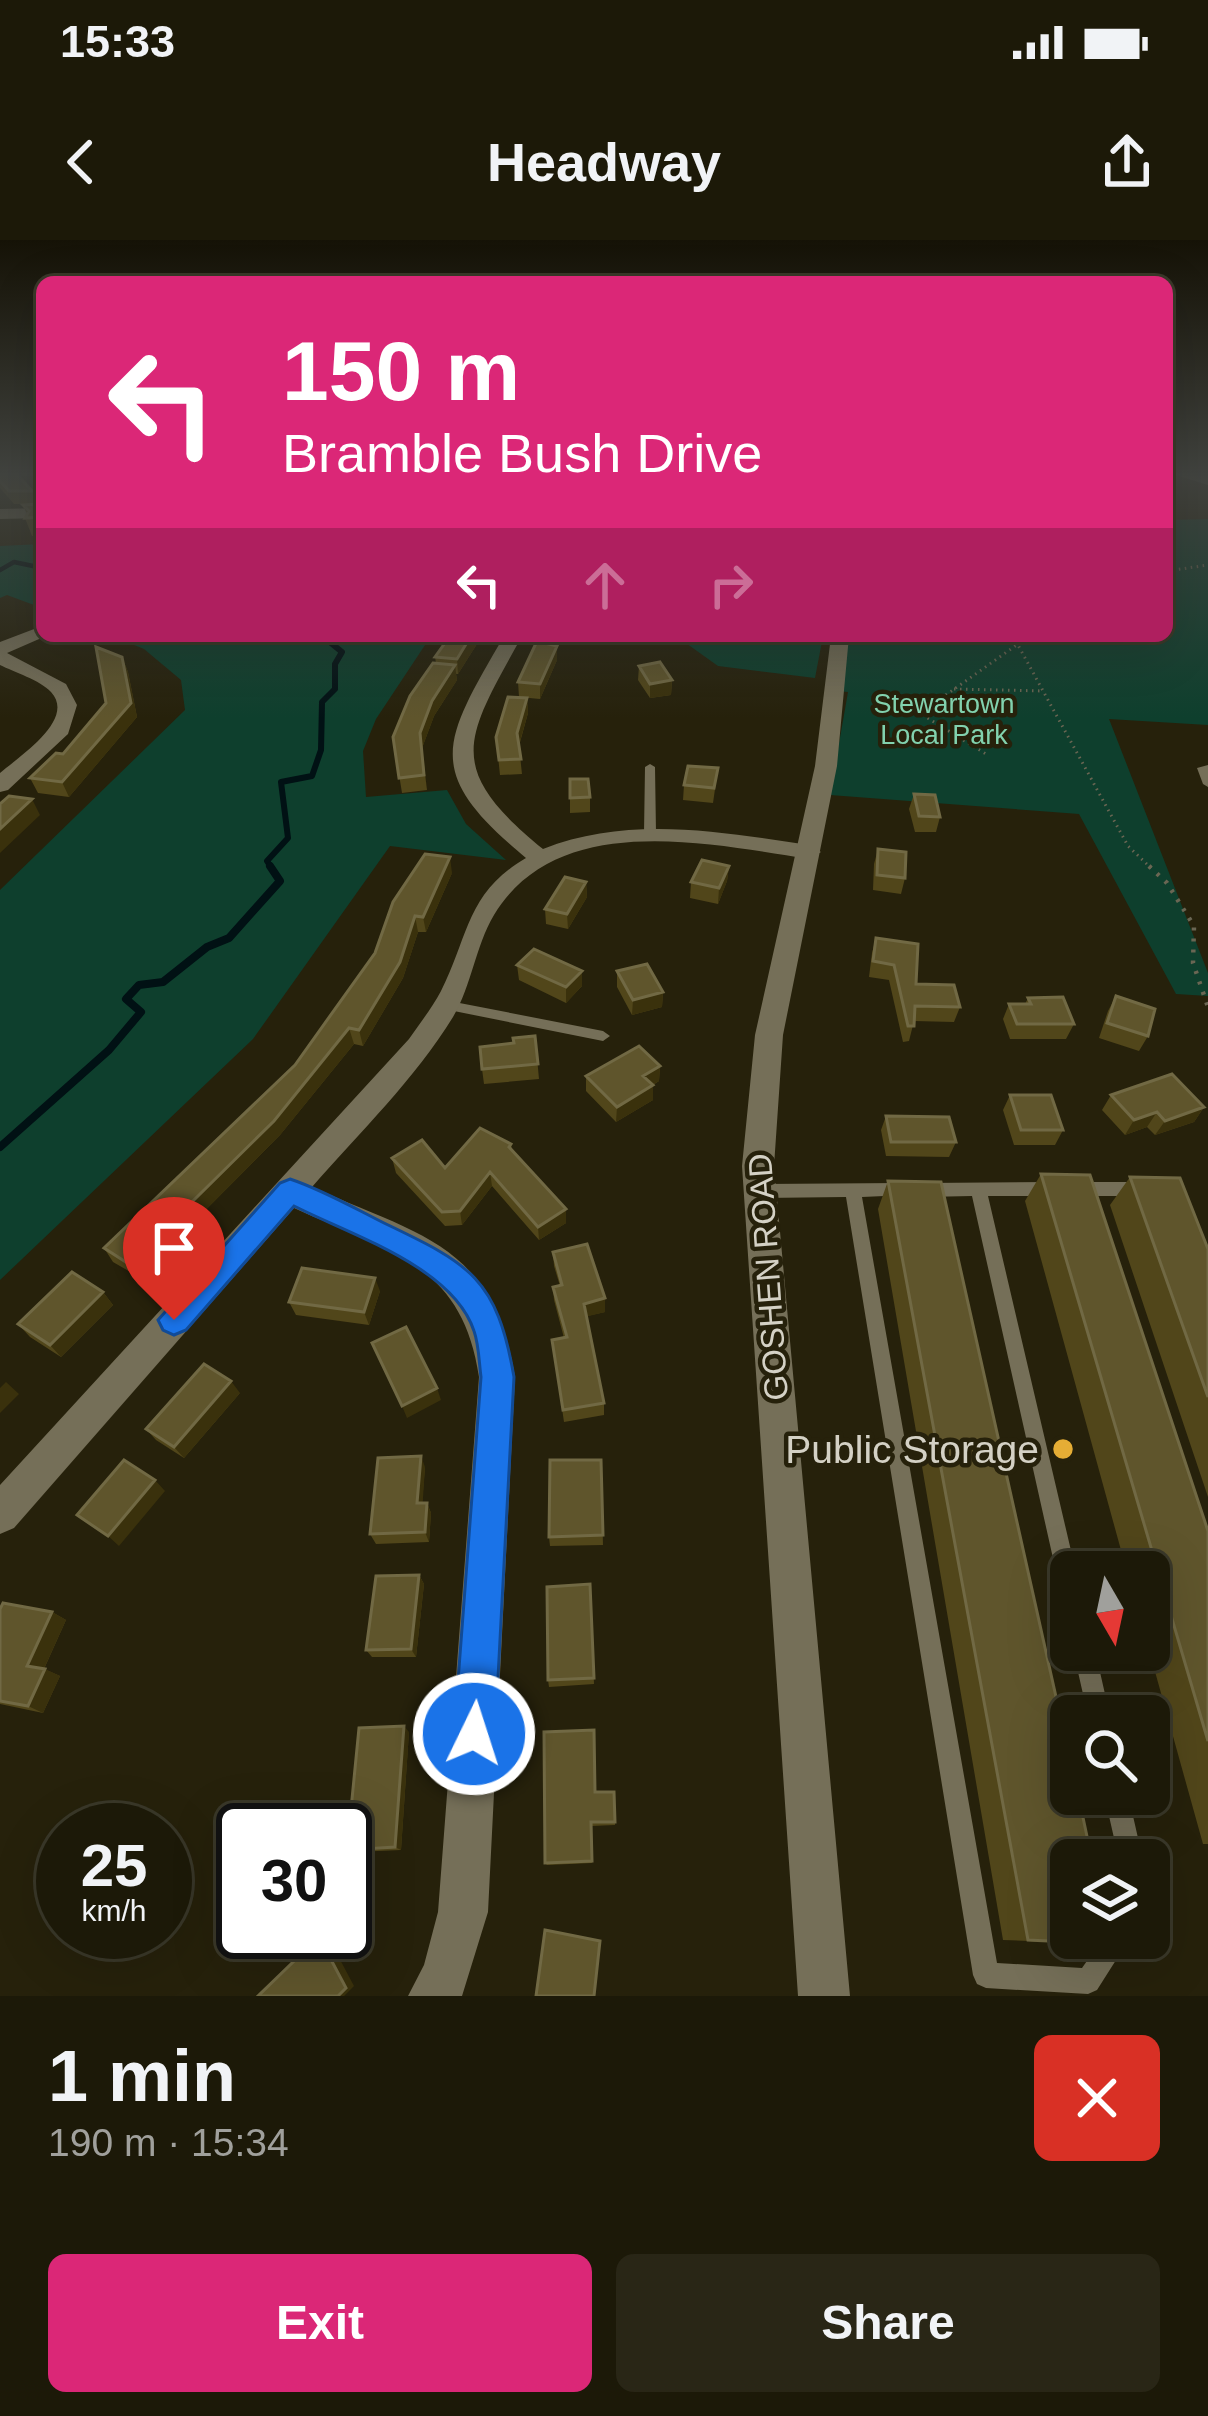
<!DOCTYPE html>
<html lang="en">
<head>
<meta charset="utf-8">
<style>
  :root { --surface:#1c1908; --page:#292616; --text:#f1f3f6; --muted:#a0a09c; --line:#3a3829; --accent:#db2777 }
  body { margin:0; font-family:Helvetica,sans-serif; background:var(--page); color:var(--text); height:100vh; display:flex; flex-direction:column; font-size:45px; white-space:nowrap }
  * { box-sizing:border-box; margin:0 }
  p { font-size:39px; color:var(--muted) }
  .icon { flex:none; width:66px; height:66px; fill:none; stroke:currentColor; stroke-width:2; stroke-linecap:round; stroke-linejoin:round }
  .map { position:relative; height:1756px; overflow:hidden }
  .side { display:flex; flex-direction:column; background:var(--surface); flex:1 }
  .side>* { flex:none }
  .top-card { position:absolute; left:36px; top:36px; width:1137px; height:366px; border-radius:18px; box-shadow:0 12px 48px #0002,0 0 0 3px var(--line); background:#db2777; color:#fff; overflow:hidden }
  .needle { width:78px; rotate:171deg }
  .buttons { position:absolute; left:1050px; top:1311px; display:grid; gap:24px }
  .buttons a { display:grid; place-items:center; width:120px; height:120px; border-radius:18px; background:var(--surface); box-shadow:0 12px 48px #0002,0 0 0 3px var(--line); font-size:60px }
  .speed { position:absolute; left:36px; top:1563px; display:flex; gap:24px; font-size:60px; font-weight:700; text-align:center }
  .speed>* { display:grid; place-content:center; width:156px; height:156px; border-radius:50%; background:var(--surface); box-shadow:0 12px 48px #0002,0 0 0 3px var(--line); line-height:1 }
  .speed small { font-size:30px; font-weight:400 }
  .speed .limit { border:6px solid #111; border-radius:18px; background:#fff; color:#111 }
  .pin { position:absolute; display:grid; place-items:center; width:102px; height:102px; color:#fff; margin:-123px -51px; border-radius:50% 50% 50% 0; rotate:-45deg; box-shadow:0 0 12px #0007 }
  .pin .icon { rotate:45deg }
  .me { position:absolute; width:132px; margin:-66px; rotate:4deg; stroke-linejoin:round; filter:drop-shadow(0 0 9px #0008) }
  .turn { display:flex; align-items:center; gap:42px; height:252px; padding:0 48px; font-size:54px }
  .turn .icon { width:156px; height:156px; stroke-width:2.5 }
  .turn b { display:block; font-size:84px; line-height:102px }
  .lanes { display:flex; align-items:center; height:114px; padding:0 48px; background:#0003; justify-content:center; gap:60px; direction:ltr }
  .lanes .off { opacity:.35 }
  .round { display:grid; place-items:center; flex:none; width:126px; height:126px; border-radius:18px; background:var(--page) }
  .head { display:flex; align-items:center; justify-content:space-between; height:204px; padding:0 48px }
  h1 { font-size:72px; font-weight:800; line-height:90px }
  .action { display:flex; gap:24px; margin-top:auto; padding:24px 48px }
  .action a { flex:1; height:138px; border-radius:18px; background:var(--accent); color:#fff; font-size:48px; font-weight:800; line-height:138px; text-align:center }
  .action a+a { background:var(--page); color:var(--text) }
  .status { display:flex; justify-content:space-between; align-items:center; height:84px; padding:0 60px; background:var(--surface); direction:ltr }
  .status svg { height:33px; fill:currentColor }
  header { display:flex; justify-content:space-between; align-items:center; height:156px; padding:0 48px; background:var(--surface); font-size:54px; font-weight:800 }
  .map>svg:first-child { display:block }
</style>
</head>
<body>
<div class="status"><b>15:33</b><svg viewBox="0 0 49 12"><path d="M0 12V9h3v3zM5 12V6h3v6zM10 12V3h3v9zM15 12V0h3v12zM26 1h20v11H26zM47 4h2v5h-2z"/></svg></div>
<header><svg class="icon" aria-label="back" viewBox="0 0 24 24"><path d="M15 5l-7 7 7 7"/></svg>Headway<svg class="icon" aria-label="share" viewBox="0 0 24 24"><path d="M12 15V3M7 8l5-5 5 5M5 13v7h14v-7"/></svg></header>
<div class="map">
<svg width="1208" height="1756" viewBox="0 0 1208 1756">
  <rect width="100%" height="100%" fill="#26210b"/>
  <path fill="#0e3f2d" d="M1208,279V485L1109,479L1208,733V756L1176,754L1079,574L830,555L848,452L837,451L841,396H1167V280Z
    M42,304V368L7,355L0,358V306Z
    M112,396H431L376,479L363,511L366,557L447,550L466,584L506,620L390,606L253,799L0,1040V650L185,470L181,440L144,409Z
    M676,396H823L815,438L718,426Z"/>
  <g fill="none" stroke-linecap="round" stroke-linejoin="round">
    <path stroke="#011114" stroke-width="4.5" d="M0,330L14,322L33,326L42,322
      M335,406L328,401L338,396"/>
    <path stroke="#011114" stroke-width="6" d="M272,629L267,621L288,598L281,542L312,536L321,510L322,462L335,449V424L342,412L331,403"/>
    <path stroke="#011114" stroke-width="8" d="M0,907L109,810L141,772L126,759L139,745L163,742L207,707L229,698L280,641L270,626"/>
    <path stroke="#6a6653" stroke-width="3" stroke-dasharray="1.5 4.5" stroke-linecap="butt" d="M1167,331L1208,325
      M1013,396L1128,606L1152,629
      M954,449L1044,451
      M925,461L926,477L986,514
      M936,462L1018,404"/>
    <path stroke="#6a6653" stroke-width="4.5" stroke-dasharray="3 8" stroke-linecap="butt" d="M1149,626L1167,643L1194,686L1193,723L1208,767"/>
    <path fill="#756f58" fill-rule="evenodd" d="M650,524L655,527L656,593L650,596L644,593L645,527Z
      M1208,525V547L1203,544L1197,528Z
      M444,760L603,791L610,796L603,801L439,768L437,765L439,762Z
      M1051,942L1057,944L1059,949L1057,954L1051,956H988L1076,1332H1071V1364L1064,1361L1061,1354L972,956L925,957L919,955L917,950L919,945L925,943Z
      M1075,942H1141L1147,944L1149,949L1147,954L1141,956H1075L1069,954L1067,949L1069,944Z
      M901,943L907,945L909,950L907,955L862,957L997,1723L1082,1728L1103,1698H1130L1097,1750L1088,1754L986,1748L977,1744L973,1735L846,957L760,958L754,956L752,951L754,946L760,944Z
      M1073,1410H1095L1110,1476H1088Z
      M1104,1554H1128L1143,1620H1119Z"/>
    <path fill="#756f58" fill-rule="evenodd" d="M1174,232L1208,236V245L1176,235Z
      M42,268V278L0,279V269Z
      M42,386V396H46L7,413L66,444L77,465L68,494L8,550L0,552V533C17,518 77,480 51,452C40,440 14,432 0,425V402Z
      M504,396H522C466,498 442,527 543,609C629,575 720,592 809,605L821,612L809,619C710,604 558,569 494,675C475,707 472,745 453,777C415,839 360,892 312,947C421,996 493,1004 515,1137L488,1672L462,1756H408L424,1725L438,1672L479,1137C462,1022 388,1011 294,968L14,1288L0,1294V1245L409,799C420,783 432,768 441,751C469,696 466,653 526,618C422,532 442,503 504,396Z"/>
    <path fill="#756f58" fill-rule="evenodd" d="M831,396H849L837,526L783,795L774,926L850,1756H798L742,926L755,795L815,526Z"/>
  </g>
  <path fill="#51461a" d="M0,232L32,251L37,264H14L0,248Z
    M42,255V295L32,296L25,278L27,274L23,265L38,264Z
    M482,396L458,434H456L457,440L434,476L422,508L427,550L402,553L393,497L436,423L435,417Z
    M122,417L128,432L137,477L69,557L38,553L30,538L63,514L106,463Z
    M557,420L540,459L519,457L518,442Z
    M639,426L672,440L671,455L650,458L638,440Z
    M527,458L528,473L519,506L522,534L500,535L496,497Z
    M718,528L713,563L683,560L684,545Z
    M570,539L590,557V572L570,573Z
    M914,554L940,577L936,592H915L909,569Z
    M878,609L905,638L901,654L873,650L874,624Z
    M729,626L727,641L718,664L690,658L691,642Z
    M452,633L426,692H418L403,738L363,806L354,804L280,895L139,1037L113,1022L104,1008L295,825L375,713Z
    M586,642L587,657L568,689L546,684L545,669Z
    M876,698L916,744L960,767L954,782L914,781L909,801L903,802L889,740L869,737L872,713Z
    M517,725L582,746L566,763L519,740Z
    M617,731L663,752L662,767L632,775L617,747Z
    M1116,756L1148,796L1139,811L1099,798L1108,771Z
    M1028,758L1074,784L1066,799H1010L1003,779L1009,764H1025Z
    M535,796L539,839L484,844L482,829Z
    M660,826L659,841L653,845V860L616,882L586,851V836Z
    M1010,855L1063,890L1055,905H1014L1003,870Z
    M1111,855L1204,867L1194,882L1155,895L1147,887L1125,895L1102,870Z
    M886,876L956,902L949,917L886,916L881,890Z
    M511,904L512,910L566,969V983L539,1000L492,946L462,985L445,986L396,933L392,918L445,928Z
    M1041,934L1208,1291V1604H1203L1149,1410V1332H1127L1025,961Z
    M1130,937L1208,1009V1257L1110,965Z
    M888,941L1111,1704L1003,1700L878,969Z
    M553,1012L605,1058V1072L587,1076L604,1163V1175L564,1182L552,1100L564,1098L554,1060L553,1047L560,1046L554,1026Z
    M380,1051L369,1085L296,1075L289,1062Z
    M103,1052L113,1065L61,1117L30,1097L18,1084Z
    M240,1153L184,1218L156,1200L146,1189Z
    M601,1220L603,1305L550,1306L549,1297Z
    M425,1227L422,1263H427L431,1273L429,1302L376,1304L370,1294Z
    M419,1335L424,1344L416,1417H372L366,1410Z
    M590,1344L594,1444L549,1447L548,1440Z
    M0,1369L52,1372L66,1380L44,1429L60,1436L43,1473L0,1464Z
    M409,1492L401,1610L355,1612L347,1610Z
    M595,1552L615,1582V1585L591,1586L592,1623L547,1625L545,1623Z"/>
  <path fill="#3a310c" d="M471,396H482L458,434L457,419Z
    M557,406V420L540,459V444Z
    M122,417L128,432L137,477L69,557L62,542L131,463Z
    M455,425L457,440L434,476L422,508L427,550L420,493L432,461Z
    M672,440L671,455L650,458V444Z
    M527,458L528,473L518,508L517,493Z
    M32,559L40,575L0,613V589Z
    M450,617L452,633L426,692L423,677Z
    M729,626L727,641L718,664L719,648Z
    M586,642L587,657L568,689L567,674Z
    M415,676L418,692L403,738L363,806L359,790Z
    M582,731V746L566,763V747Z
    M663,752L662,767L632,775L633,760Z
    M349,788L354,804L280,895L139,1037L129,1024Z
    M660,826L659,841L643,850V836Z
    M653,845V860L616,882L617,867Z
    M1204,867L1194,882L1155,895L1165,881Z
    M1157,872L1147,887L1125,895L1134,880Z
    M490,932L492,946L462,985L460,971Z
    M566,969V983L539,1000L538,987Z
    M375,1038L380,1051L369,1085L364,1072Z
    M103,1052L113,1065L61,1117L50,1105Z
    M605,1058V1072L585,1077L584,1064Z
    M231,1141L240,1153L184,1218L174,1207Z
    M6,1142L19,1154L0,1173V1148Z
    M437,1148L441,1160L407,1178L402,1166Z
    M421,1216L425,1227L422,1273L417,1263Z
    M155,1240L165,1251L119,1306L108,1296Z
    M427,1263L431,1273L429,1302L425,1292Z
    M419,1335L424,1344L416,1417L411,1409Z
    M52,1372L66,1380L42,1433L27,1426Z
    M45,1429L60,1436L43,1473L28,1466Z
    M404,1486L409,1492L401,1610L395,1607Z
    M319,1697H328L354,1746L344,1756H338Z"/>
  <path fill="#5f552c" stroke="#716944" stroke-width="3" d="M0,232H15L32,251H9L0,241Z
    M42,255V277L25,278L29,271L23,265L38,264Z
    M450,396H471L457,419L435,417Z
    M537,401L557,406L540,444L518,442Z
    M96,407L122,417L131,463L62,542L30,538L56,513L63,514L106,463Z
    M660,422L672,440L650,444L639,426Z
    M433,423L455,425L432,461L420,493L424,535L399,538L393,497L410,456Z
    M508,457L527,458L517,493L521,519L499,520L496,497Z
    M688,526L718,528L714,548L684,545Z
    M570,539H588L590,557L570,558Z
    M914,554L935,555L940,577L919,576Z
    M9,556L32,559L0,589V564Z
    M878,609L906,612L905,638L877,635Z
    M425,614L450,617L423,677L415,676L400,722L359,790L349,788L274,881L129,1024L104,1008L295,825L375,713L393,662Z
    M702,620L729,626L719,648L691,642Z
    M565,637L586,642L567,674L545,669Z
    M876,698L918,704L916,744L954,745L960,767L915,766L914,786H908L894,725L873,721Z
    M534,709L582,731L566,747L517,725Z
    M647,724L663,752L633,760L617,731Z
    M1116,756L1155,769L1148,796L1107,783Z
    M1063,757L1074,784H1017L1009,764H1031L1028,758Z
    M535,796L538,824L482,829L480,807L514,803L513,798Z
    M639,806L660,826L643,836L653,845L617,867L586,836Z
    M1172,834L1204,867L1165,881L1157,872L1134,880L1111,855Z
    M1010,855H1051L1063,890H1021Z
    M886,876L949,877L956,902H891Z
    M480,888L511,904L509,907L566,969L538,987L490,932L460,971L442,972L392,918L422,900L445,928Z
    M1041,934L1090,935L1208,1291V1501Z
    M1130,937L1180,938L1208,1009V1157Z
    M888,941L941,942L1071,1524V1554H1078L1092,1620H1071V1698H1110L1111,1704L1028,1700Z
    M587,1004L605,1058L584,1064L604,1163L563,1170L552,1100L567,1097L553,1047L562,1045L553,1012Z
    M302,1028L375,1038L364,1072L289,1062Z
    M72,1032L103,1052L50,1105L18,1084Z
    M406,1087L437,1148L402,1166L372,1103Z
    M204,1124L231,1141L174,1207L146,1189Z
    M421,1216L417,1263H427L425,1292L370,1294L378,1218Z
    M124,1220L155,1240L108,1296L77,1275Z
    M550,1220H601L603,1295L549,1297Z
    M419,1335L411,1409L366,1410L376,1336Z
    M590,1344L594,1438L548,1440L547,1347Z
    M3,1363L52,1372L27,1426L45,1429L28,1466L0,1461V1369Z
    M404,1486L395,1607L347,1610L359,1488Z
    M594,1490L595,1552H614L615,1582H591L592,1621L545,1623L544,1492Z
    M545,1690L600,1701L594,1756H536Z
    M319,1697L346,1748L338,1756H258Z"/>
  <linearGradient id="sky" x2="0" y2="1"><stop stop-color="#151206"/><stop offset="0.49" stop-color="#41433f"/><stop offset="1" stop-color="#41433f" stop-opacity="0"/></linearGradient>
  <rect width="1208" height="478" fill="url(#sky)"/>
  <path fill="#1a73e8" stroke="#114b97" stroke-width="3" d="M290,939C323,950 354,968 384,983C470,1024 497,1038 514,1137L495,1494L489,1508L474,1514L460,1508L454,1494L481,1137C479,1123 479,1105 474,1091C453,1027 351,995 294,966L186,1090L174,1095L163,1090L158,1080L280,943Z"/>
  <circle fill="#e5ad35" stroke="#26210b" stroke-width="4.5" cx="1063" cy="1209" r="12"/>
  <g text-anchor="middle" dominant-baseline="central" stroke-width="9" stroke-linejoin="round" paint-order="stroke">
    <g font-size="27" fill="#82d2ae" stroke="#26210b">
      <text x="944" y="464">Stewartown<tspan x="944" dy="31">Local Park</tspan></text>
    </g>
    <g font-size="33" fill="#d4d1c5" stroke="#26210b">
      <text transform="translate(768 1037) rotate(-94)">GOSHEN ROAD</text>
    </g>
    <g font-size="39" fill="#d4d1c5" stroke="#26210b" text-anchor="end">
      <text x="1039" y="1209">Public Storage</text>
    </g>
  </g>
</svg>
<div class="buttons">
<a><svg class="needle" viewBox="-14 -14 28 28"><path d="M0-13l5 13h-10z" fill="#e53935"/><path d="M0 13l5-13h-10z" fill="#a0a09c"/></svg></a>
<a><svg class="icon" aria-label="search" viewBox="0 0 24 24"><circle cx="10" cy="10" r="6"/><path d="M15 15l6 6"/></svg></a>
<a><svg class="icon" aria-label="layers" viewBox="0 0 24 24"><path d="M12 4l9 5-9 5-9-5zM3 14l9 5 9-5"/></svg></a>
</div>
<div class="speed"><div>25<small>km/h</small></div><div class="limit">30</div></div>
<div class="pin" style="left:174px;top:1080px;background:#d93025"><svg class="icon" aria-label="arrive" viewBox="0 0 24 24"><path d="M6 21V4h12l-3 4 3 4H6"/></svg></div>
<svg class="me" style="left:474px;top:1494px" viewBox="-20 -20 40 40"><circle r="17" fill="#1a73e8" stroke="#fff" stroke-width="3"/><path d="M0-11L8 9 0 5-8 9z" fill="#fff"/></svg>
<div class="top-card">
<div class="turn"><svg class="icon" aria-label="left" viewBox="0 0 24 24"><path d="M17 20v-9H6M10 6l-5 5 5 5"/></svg><div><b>150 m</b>Bramble Bush Drive</div></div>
<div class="lanes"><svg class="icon" aria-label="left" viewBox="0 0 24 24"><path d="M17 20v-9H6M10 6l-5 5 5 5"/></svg><svg class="icon off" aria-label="ahead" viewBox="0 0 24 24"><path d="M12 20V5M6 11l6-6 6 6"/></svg><svg class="icon off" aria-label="right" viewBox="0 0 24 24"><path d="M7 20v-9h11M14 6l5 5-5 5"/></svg></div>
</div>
</div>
<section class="side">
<div class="head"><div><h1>1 min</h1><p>190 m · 15:34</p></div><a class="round" style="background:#d93025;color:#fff"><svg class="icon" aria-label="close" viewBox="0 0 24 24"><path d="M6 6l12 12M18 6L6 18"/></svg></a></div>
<div class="action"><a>Exit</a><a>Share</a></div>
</section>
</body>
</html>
